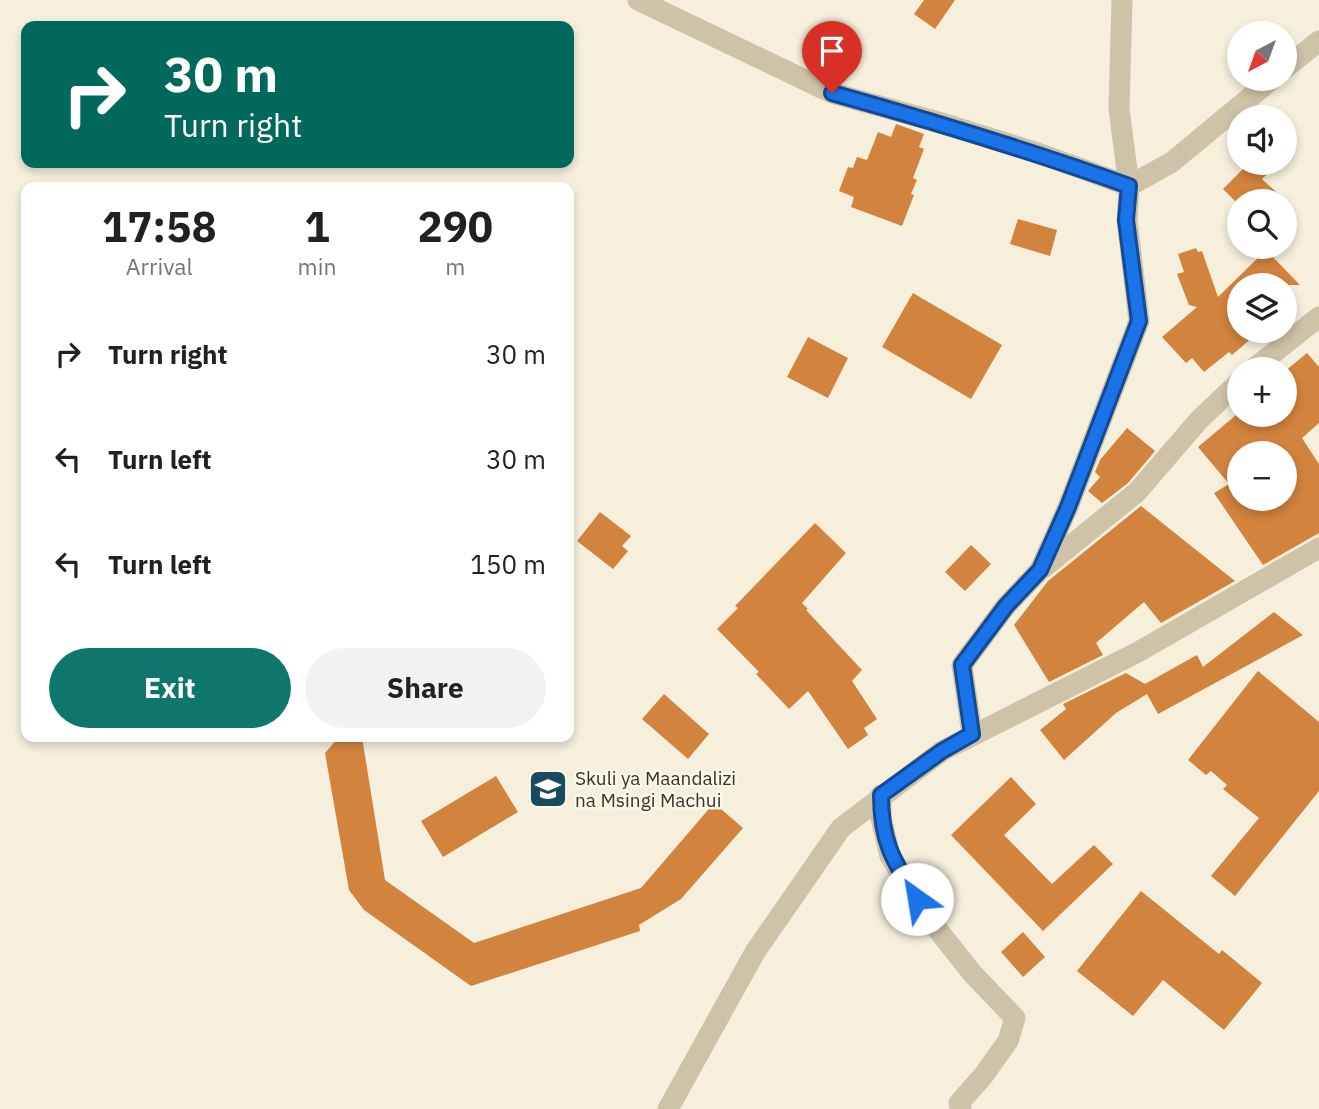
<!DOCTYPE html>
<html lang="en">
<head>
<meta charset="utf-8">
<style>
  :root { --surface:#fff; --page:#f2f2f2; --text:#202124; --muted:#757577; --accent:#0f766e }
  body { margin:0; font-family:"IBM Plex Sans",sans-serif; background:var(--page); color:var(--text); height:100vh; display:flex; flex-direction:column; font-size:26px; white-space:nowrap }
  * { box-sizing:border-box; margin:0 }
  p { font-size:23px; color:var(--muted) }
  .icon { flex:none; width:38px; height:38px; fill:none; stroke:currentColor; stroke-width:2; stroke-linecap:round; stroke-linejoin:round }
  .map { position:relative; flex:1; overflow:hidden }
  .drawer { position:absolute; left:21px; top:182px; width:553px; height:560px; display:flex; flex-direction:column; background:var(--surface); border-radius:14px; box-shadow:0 4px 10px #0003 }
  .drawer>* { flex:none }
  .banner { position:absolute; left:21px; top:21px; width:553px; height:147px; border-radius:14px; box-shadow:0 4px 10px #0003; background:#00695c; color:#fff; overflow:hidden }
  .needle { width:46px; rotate:221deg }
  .tools { position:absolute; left:1227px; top:21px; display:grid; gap:14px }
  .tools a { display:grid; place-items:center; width:70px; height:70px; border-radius:50%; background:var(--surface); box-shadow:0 4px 10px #0003; font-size:35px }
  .pin { position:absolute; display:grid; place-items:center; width:60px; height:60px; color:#fff; margin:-72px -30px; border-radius:50% 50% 50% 0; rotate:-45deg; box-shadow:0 0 7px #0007 }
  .pin .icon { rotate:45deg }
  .me { position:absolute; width:77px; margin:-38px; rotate:328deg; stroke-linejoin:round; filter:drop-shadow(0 0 5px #0008) }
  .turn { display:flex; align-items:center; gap:24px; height:147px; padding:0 28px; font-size:32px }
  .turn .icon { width:91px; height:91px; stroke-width:2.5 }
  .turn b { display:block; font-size:49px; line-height:60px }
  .eta { display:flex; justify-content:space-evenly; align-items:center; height:119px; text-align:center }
  .eta b { font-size:42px; font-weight:700; line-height:49px }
  .action { display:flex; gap:14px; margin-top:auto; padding:14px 28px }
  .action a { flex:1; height:80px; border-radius:42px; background:var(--accent); color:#fff; font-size:28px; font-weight:700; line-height:80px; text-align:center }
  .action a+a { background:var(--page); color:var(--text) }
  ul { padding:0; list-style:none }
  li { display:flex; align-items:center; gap:21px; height:105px; padding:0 28px }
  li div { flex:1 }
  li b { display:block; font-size:26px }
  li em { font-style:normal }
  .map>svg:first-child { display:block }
</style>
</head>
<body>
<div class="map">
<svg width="1319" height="1109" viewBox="0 0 1319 1109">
  <rect width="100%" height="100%" fill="#f5efdc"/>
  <path fill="#d2833d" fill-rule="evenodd" d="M924,0H955L935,29L914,14Z
    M896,124L924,134L919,147L924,149L913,178L917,180L911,194L914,195L902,226L851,207L854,197L839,191L848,167L853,168L857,157L867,160L878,132L891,137Z
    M1249,163H1278L1262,179L1286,201H1235L1223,189Z
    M1018,219L1057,230L1050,256L1010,244Z
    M1196,248L1198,252L1202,251L1218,297L1266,250L1300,285H1239V331H1260L1232,355L1229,352L1204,372L1192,358L1186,363L1162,337L1197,307L1189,305L1177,274L1184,272L1178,254Z
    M913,293L1002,345L971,399L882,347Z
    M808,337L848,358L828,398L787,377Z
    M1307,353L1319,367V423L1302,438L1319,464V533L1263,565L1214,493L1229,484L1198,447L1236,415H1284V372ZM1239,453H1284V499H1239Z
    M1127,428L1155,451L1128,483L1102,503L1088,491L1100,477L1095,472L1100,460Z
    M1141,506L1235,581L1161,623L1144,602L1096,643L1103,655L1049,682L1014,625L1048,581Z
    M600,512L631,536L622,546L628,551L613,569L577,541Z
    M815,523L846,553L802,603L808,609L806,610L862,670L852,681L877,719L864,728L868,735L848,749L808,691L789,709L756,674L759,672L717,629L738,608L735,606Z
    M971,545L991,564L965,591L945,572Z
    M1274,612L1303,635L1158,714L1147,694L1116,713L1064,760L1040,730L1066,709L1063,704L1126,673L1145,684L1197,655L1203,667Z
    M1258,671L1319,722V791L1235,896L1211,876L1259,818L1223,789L1227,785L1211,771L1206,775L1188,760Z
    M664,694L709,734L688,759L642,719Z
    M339,737H362L385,880L474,943L641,888L714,803L743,828L681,899L639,925L640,931L471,986L364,910L349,890L325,753Z
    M496,776L518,812L443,857L421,821Z
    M1011,777L1036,804L1004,835L1052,884L1094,845L1113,864L1043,931L951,835Z
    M1141,891L1219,954L1222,950L1262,983L1224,1030L1163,980L1133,1016L1077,971Z
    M1023,932L1045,957L1023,977L1001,952Z"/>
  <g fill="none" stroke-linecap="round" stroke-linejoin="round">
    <path stroke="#cec2a7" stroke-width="21" d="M638,0L832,93L945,124L1038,153L1129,186L1172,162L1272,79
      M1284,69L1319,41
      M1253,369L1319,317
      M1043,568L1137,492L1199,420L1239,382
      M972,734L962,665L1006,606L1040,570L1068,507L1139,321L1127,220L1129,186L1119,109L1122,0
      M881,795V818L890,856L930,920L972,973L1015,1018L1008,1041L983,1076L959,1103L961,1109
      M668,1109L755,952L841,828L942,751L1138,652L1319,548"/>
  </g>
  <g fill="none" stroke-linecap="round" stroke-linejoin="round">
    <g stroke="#114b97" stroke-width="18">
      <path id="route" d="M832,93C932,121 1031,151 1129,186L1126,220L1139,321L1068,507L1040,570L1006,606L962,665L972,734L942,751L881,795C881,842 893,860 917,899"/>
    </g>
    <use href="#route" stroke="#1a73e8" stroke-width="12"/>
  </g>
  <defs>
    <g id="school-square" transform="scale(2.0125)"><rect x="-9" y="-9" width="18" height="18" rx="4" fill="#194b60" stroke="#fbf7e9"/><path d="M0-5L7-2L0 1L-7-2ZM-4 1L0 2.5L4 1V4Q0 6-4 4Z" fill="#fff"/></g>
  </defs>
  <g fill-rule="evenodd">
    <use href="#school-square" x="548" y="789"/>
  </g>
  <g text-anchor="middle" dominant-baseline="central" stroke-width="5" stroke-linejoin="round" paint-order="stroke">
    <g font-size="19" fill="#3a3228" stroke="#fbf7e9" text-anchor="start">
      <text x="575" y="778">Skuli ya Maandalizi<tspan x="575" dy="22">na Msingi Machui</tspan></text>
    </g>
  </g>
</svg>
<div class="tools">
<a><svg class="needle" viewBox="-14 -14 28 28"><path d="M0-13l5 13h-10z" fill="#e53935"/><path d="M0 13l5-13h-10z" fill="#757577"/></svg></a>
<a><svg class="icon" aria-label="sound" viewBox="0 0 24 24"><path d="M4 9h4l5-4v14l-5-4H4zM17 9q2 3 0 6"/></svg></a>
<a><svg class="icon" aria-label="search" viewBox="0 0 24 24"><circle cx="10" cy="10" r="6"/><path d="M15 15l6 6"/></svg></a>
<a><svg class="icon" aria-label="layers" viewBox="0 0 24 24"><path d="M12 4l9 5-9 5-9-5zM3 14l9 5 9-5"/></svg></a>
<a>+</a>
<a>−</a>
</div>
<div class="pin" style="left:832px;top:93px;background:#d93025"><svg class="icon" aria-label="arrive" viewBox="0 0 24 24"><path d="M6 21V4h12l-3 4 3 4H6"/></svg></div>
<svg class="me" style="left:917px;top:899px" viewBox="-20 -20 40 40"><circle r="19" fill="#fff"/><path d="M0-13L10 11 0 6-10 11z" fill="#1a73e8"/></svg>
<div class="banner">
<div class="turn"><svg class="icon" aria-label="right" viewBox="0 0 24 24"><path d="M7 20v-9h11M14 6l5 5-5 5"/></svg><div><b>30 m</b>Turn right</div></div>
</div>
<section class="drawer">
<div class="eta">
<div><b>17:58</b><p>Arrival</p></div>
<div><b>1</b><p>min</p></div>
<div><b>290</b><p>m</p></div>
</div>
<ul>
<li><svg class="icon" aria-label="right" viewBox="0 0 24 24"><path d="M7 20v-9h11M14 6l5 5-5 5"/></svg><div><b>Turn right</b></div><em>30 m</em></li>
<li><svg class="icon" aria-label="left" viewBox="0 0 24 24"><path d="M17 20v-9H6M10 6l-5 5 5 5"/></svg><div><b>Turn left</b></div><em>30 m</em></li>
<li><svg class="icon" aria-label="left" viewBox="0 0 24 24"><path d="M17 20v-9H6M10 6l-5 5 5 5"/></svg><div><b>Turn left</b></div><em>150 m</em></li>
</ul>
<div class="action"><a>Exit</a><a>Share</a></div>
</section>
</div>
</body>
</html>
